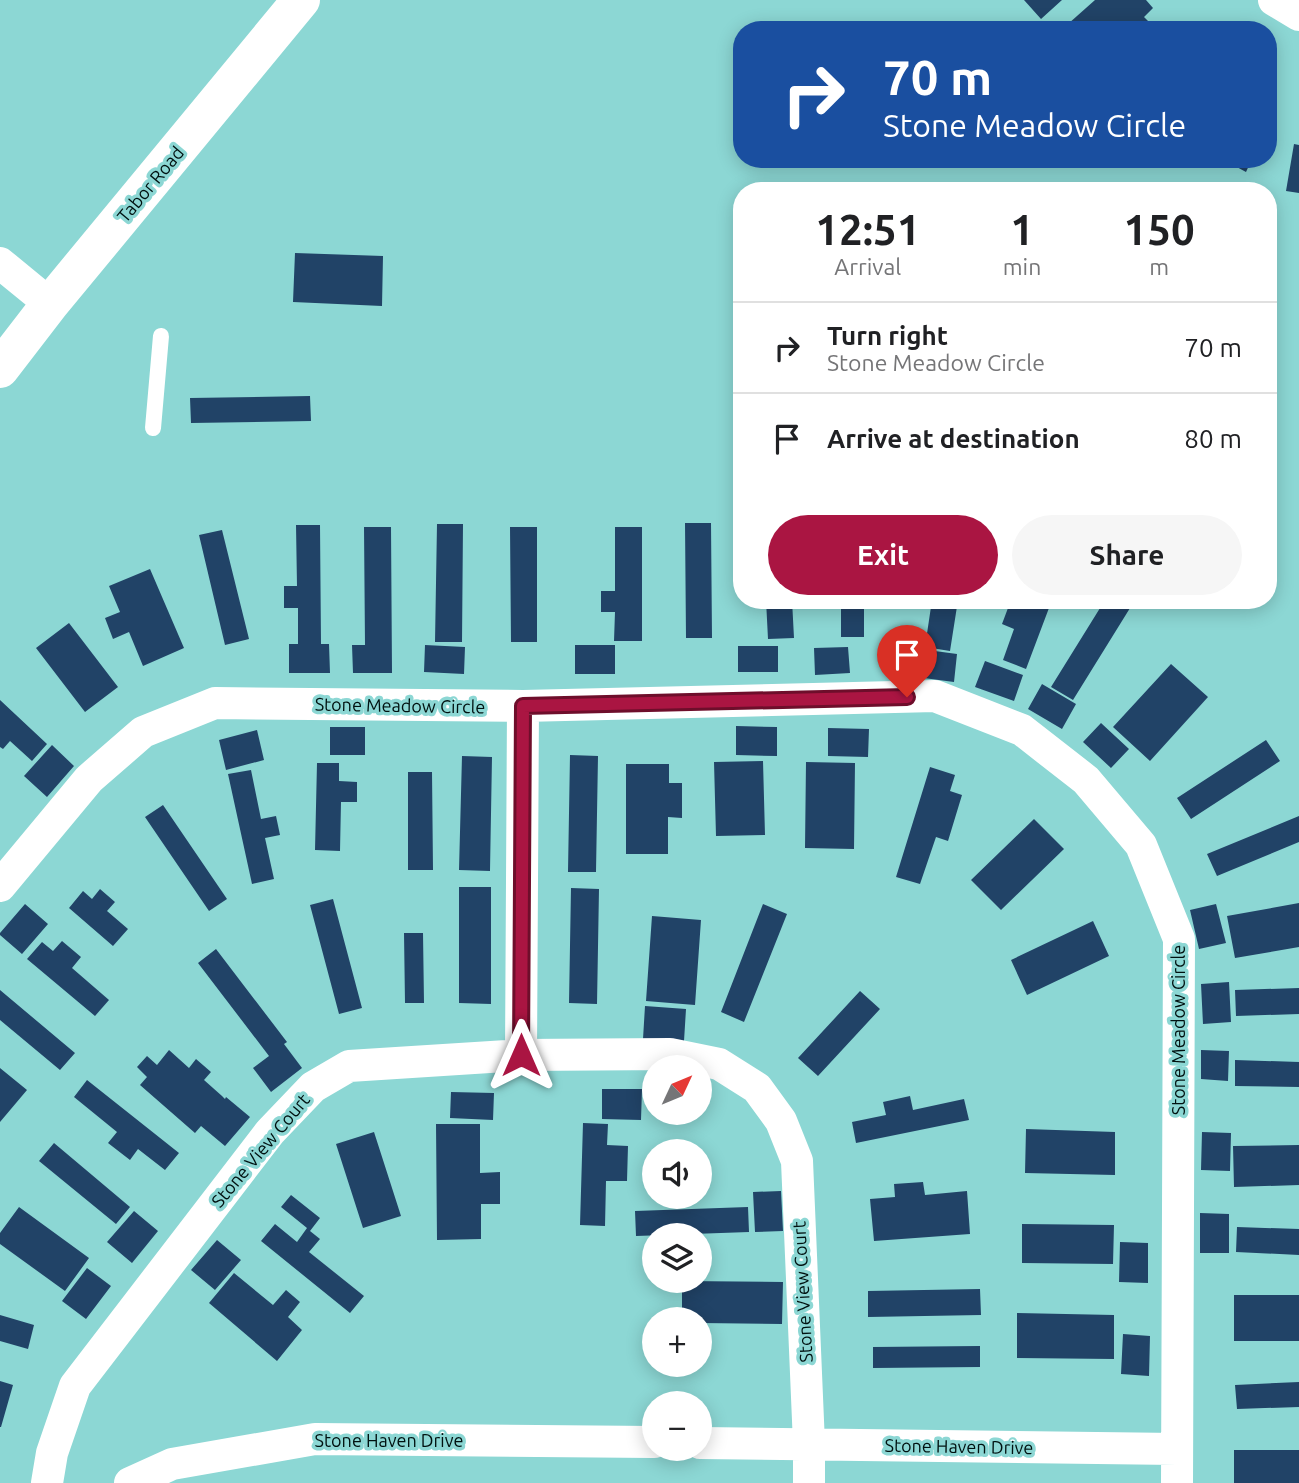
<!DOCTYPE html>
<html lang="en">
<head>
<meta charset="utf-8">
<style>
  :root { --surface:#fff; --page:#f6f6f6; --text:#202124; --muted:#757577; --line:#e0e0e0; --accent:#aa1542 }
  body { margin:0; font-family:Ubuntu,sans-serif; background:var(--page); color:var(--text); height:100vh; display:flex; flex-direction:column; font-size:26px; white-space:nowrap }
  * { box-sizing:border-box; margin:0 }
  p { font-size:23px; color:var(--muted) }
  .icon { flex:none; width:38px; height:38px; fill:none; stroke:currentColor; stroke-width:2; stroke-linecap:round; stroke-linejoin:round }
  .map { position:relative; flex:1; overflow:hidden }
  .sheet { position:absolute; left:733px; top:182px; width:544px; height:427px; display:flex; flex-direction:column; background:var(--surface); border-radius:28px; box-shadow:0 4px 18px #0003 }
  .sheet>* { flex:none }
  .banner { position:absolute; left:733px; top:21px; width:544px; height:147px; border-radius:28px; box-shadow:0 4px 18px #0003; background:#1a4fa0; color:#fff; overflow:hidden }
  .needle { width:46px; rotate:46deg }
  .fabs { position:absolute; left:642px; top:1055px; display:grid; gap:14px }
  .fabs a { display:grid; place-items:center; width:70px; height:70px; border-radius:50%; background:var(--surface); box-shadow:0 4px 18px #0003; font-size:35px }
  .pin { position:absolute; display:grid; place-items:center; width:60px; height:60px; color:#fff; margin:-72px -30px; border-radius:50% 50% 50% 0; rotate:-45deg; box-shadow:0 0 7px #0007 }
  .pin .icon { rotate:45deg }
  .me { position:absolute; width:77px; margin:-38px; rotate:0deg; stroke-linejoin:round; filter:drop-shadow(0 0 5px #0008) }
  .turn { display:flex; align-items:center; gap:24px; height:147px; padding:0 35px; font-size:32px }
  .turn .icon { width:91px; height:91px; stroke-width:2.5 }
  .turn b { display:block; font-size:49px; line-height:60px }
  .eta { display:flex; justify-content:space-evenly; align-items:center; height:119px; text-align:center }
  .eta b { font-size:42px; font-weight:600; line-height:49px }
  .button { display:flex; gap:14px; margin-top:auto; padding:14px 35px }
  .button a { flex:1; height:80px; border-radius:42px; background:var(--accent); color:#fff; font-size:28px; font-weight:600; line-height:80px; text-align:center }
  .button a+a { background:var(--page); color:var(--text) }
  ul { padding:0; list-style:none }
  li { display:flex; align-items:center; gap:21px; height:91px; padding:0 35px; border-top:2px solid var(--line) }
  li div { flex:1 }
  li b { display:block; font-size:26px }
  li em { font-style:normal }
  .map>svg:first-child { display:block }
</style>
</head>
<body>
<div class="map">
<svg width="1299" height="1483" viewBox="0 0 1299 1483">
  <rect width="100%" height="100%" fill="#8cd7d4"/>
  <path fill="#214367" d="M1024,0H1062L1041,19Z
    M1095,0H1146L1153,8L1144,17L1148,21L1139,30H1072L1068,24Z
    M1269,107L1277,112L1269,128Z
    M1294,144L1299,145V193L1286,191Z
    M1222,159H1252L1246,172Z
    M295,253L383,256L382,306L293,302Z
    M310,396L311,421L191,423L190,398Z
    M685,523H711L712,638H686Z
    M437,524H463L462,642H435Z
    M296,525H320L321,644H329L330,673H289V644H298V608H284V586H297Z
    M364,527H391L392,673H353L352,645H365Z
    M510,527H537V642H511Z
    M615,527H642V641H614L615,612H601V591H615Z
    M222,530L249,639L225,645L199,535Z
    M150,569L184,648L143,666L129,632L113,639L105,618L120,612L109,586Z
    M766,600H792L794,638L768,639Z
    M841,600H864V637H841Z
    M932,600H958L950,651L925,647Z
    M1011,600H1052L1026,669L1003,660L1014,629L1002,624Z
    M1105,600H1135L1073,700L1051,687Z
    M69,623L118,687L85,712L36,648Z
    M425,645L465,647L464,674L424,672Z
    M575,645H615V674H575Z
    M738,646H778V672H738Z
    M848,647L850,673L815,675L814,648Z
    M920,649L957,654L954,682L916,677Z
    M985,661L1023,675L1014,701L975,687Z
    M1171,664L1208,697L1150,761L1113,727Z
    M1042,684L1076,704L1062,729L1028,709Z
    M0,700L47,744L32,761L10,741L3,749L0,747Z
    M1101,723L1129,749L1111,768L1083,742Z
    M736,726L777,727V756L736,755Z
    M330,727H365V755H330Z
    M828,728L869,729L868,757L828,756Z
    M257,730L264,760L226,770L219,740Z
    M1266,740L1280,761L1191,819L1177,798Z
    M52,745L74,766L47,797L24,776Z
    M570,755L598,756L596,872H568Z
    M462,756L492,757L490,871L459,870Z
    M763,761L765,835L716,836L714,762Z
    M806,762L855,763L854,849L805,848Z
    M317,763H339V781L357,782V802H341L340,851L315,850Z
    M626,764H669V783H682V818L668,817V854H626Z
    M930,767L955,775L950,791L962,795L948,841L936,837L920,884L896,877Z
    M251,770L261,819L276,816L280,835L265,838L274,879L252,884L228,774Z
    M408,772H432L433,870H408Z
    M163,805L227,899L209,911L145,817Z
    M1299,816V842L1217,876L1207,854Z
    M1034,819L1064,849L1001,910L971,880Z
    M459,887H491V1004L459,1003Z
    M571,888L599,889L597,1004L569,1003Z
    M100,889L115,902L107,911L128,929L113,946L69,908L83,891L92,899Z
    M333,899L362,1008L339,1014L310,905Z
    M1299,903V947L1235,958L1227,916Z
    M25,904L48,924L22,954L0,935V933Z
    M763,904L787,914L744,1022L721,1012Z
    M1216,904L1226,943L1199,949L1190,910Z
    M652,916L701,920L695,1005L646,1001Z
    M1093,921L1109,956L1027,995L1011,960Z
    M404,933H423L424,1003H405Z
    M62,941L81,957L72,968L109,1000L95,1016L27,959L42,942L53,951Z
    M216,949L287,1042L284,1044L302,1068L271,1092L253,1068L269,1056L198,963Z
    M1229,982L1231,1022L1203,1024L1201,984Z
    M1299,988V1014L1236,1016L1235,990Z
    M0,990L75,1053L60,1070L0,1020Z
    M860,991L880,1009L818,1076L798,1058Z
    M645,1006L686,1009L684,1041L643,1039Z
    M169,1050L189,1068L196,1059L211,1072L204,1080L222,1096L225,1099L226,1097L250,1117L225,1146L201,1126L195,1133L140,1085L147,1077L137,1067L147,1056L157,1065Z
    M1201,1050L1229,1051L1228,1081L1201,1079Z
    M1235,1060L1299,1062V1087L1235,1086Z
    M0,1068L27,1090L0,1122Z
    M87,1080L179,1153L165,1170L138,1149L130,1160L108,1143L117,1132L74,1097Z
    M602,1089H642L641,1120L602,1119Z
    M451,1092L494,1093L493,1120L450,1118Z
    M910,1096L913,1110L964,1099L969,1120L856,1143L852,1122L886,1115L883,1102Z
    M583,1123L608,1124L607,1145L628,1146L627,1181H606L605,1226L580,1225Z
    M436,1124H480V1173L500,1172V1204H481V1239L437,1240Z
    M1026,1129L1115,1132V1175L1025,1173Z
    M374,1132L401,1216L363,1228L336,1144Z
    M1202,1132L1231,1133L1230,1171L1201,1170Z
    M54,1143L130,1207L116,1224L39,1161Z
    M1299,1145V1185L1234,1187L1233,1146Z
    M923,1182L925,1195L967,1191L970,1234L874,1241L870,1199L895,1197L894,1184Z
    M781,1191L783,1231L755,1232L753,1192Z
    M291,1195L320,1218L310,1231L320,1239L309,1252L364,1296L350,1313L261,1241L275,1224L297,1242L307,1228L281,1207Z
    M19,1207L89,1258L65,1291L0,1244V1233Z
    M748,1207L749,1232L636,1236L635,1211Z
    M134,1211L158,1231L132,1263L107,1242Z
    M1200,1213L1229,1214V1253H1200Z
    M1022,1224L1114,1225L1113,1264L1022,1263Z
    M1237,1227L1299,1229V1255L1236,1252Z
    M217,1240L241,1260L215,1290L191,1270Z
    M1120,1242L1148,1243V1283L1119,1282Z
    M87,1268L111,1286L86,1319L62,1301Z
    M234,1273L273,1305L286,1290L300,1302L288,1317L302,1330L277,1361L209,1303Z
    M682,1281L783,1282L782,1324L700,1323V1320H682Z
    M980,1289L981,1315L868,1317V1291Z
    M1234,1295H1299V1341H1234Z
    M1017,1313L1114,1315V1359L1017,1358Z
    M0,1315L34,1325L28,1349L0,1341Z
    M1123,1334L1150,1336L1149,1376L1121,1374Z
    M980,1346V1367L873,1368V1347Z
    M0,1381L13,1385L1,1427H0Z
    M1299,1382V1407L1237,1409L1235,1385Z
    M1234,1450H1299V1483H1234Z"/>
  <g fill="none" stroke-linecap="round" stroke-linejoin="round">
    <path stroke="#fff" stroke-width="16" d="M153,428L161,336"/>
    <path stroke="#fff" stroke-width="32" d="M1274,0L1299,15
      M0,263L50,304
      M0,886L89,779L143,732L215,703L523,706L935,696L1022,730L1086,780L1141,845L1179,939L1177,1483
      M521,1055L523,706
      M700,1443L1177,1449
      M47,1483L52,1453L75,1386L270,1132L313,1087L349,1066L521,1055L670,1054L719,1064L757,1088L781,1121L797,1161L809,1444V1483
      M130,1483L172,1464L315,1439L654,1442"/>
    <path stroke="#fff" stroke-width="38" d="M0,369L50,304L301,0"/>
  </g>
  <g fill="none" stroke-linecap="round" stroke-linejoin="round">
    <g stroke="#6e0e2b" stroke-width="18">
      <path id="route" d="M521,1055L523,706L907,697"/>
    </g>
    <use href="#route" stroke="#aa1542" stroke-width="12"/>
  </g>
  <g text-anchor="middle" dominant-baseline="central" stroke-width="7" stroke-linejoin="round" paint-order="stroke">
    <g font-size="18" fill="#001110" stroke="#8cd7d4">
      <text transform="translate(150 184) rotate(-50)">Tabor Road</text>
      <text transform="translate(400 705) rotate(1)">Stone Meadow Circle</text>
      <text transform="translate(1178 1030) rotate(-90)">Stone Meadow Circle</text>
      <text transform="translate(260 1150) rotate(-50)">Stone View Court</text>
      <text transform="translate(802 1292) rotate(-93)">Stone View Court</text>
      <text x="389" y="1440">Stone Haven Drive</text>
      <text transform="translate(959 1446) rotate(1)">Stone Haven Drive</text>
    </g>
  </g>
</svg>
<div class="fabs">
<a><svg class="needle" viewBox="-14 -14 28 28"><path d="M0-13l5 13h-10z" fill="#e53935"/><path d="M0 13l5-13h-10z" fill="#757577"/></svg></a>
<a><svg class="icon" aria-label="sound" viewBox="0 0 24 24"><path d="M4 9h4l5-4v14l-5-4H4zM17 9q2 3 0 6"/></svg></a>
<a><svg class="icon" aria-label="layers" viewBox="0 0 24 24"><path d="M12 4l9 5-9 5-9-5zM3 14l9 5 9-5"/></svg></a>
<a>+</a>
<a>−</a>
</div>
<div class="pin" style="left:907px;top:697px;background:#d93025"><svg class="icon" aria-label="arrive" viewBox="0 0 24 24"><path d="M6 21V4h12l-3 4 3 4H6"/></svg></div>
<svg class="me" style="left:521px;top:1055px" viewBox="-20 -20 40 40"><path d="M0-17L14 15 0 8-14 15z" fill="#aa1542" stroke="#fff" stroke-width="4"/></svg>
<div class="banner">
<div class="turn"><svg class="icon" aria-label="right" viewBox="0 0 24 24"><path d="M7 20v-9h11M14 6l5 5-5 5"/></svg><div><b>70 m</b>Stone Meadow Circle</div></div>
</div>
<section class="sheet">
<div class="eta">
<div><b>12:51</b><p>Arrival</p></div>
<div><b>1</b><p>min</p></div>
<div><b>150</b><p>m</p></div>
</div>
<ul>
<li><svg class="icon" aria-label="right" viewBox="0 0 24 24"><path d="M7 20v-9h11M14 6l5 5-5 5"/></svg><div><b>Turn right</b><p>Stone Meadow Circle</p></div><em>70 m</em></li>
<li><svg class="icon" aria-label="arrive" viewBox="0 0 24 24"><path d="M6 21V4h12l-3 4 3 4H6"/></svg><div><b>Arrive at destination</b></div><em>80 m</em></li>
</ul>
<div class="button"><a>Exit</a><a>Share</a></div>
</section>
</div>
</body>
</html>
